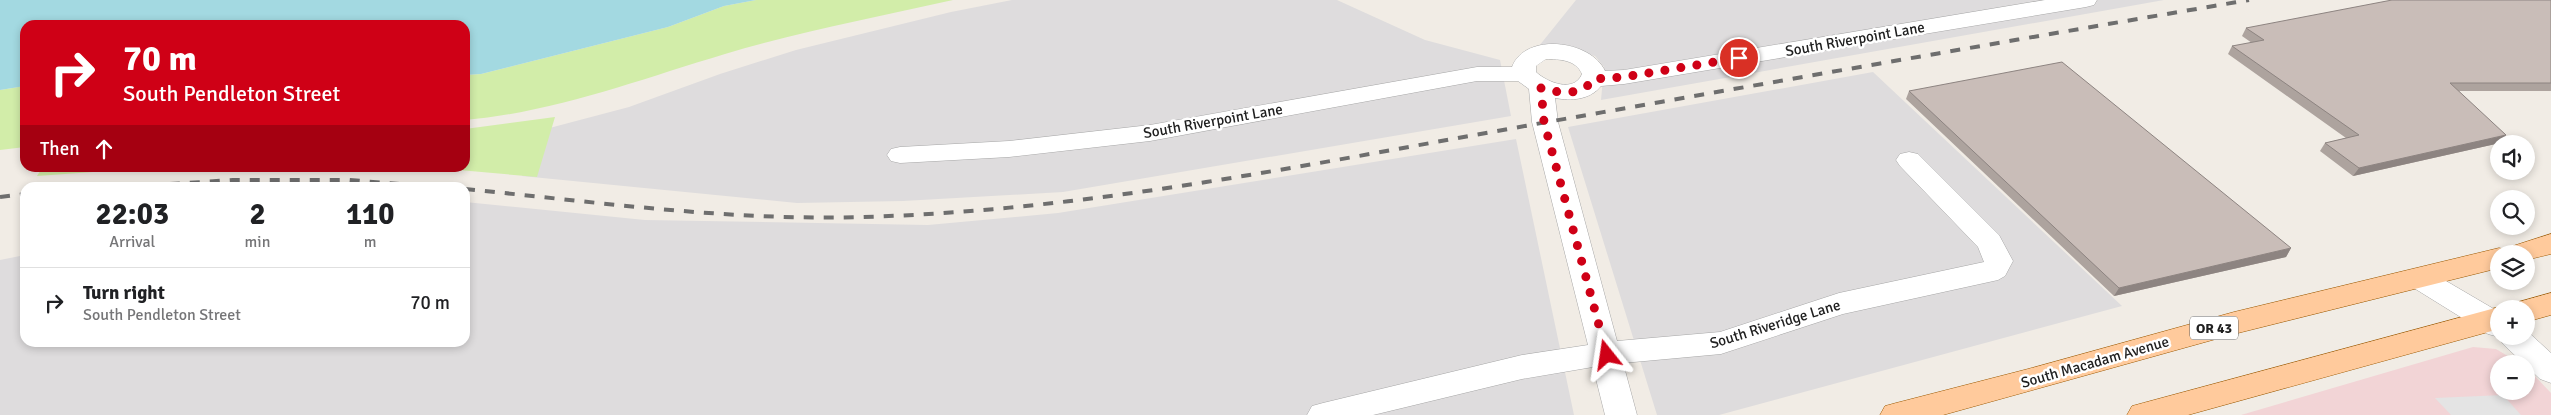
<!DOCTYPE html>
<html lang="en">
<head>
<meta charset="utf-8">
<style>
  :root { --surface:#fff; --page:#f6f6f6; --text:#202124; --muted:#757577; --line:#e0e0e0 }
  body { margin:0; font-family:Signika,sans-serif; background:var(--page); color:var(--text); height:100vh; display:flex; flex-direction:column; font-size:19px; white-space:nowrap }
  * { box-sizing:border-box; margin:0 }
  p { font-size:16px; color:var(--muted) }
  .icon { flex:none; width:28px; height:28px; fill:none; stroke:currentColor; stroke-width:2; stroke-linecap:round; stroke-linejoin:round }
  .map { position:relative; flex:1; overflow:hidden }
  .drawer { position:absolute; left:20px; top:182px; width:450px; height:165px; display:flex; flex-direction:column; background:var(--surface); border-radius:15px; box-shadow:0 2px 8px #0003 }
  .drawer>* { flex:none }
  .top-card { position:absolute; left:20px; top:20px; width:450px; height:152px; border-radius:15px; box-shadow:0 2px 8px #0003; background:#cf0016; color:#fff; overflow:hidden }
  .buttons { position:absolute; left:2490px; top:135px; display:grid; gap:10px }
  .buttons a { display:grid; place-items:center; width:45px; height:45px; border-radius:50%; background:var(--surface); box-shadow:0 2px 8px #0003; font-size:25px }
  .pin { position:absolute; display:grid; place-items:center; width:42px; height:42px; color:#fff; margin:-21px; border:2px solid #fff; border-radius:50%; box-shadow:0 1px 5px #0007 }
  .me { position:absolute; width:55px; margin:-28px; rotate:345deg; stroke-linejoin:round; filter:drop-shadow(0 0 4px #0008) }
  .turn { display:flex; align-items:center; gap:18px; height:105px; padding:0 20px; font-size:22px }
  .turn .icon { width:65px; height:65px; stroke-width:2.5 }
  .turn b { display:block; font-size:35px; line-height:42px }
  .then { display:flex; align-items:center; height:48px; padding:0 20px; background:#0003; gap:10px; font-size:19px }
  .eta { display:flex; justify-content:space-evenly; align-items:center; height:85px; text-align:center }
  .eta b { font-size:30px; font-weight:700; line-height:35px }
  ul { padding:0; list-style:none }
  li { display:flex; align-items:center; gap:15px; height:70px; padding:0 20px; border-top:1px solid var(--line) }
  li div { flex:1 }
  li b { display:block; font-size:19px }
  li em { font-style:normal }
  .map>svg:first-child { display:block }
</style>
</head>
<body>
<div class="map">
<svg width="2551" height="415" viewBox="0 0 2551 415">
  <rect width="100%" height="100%" fill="#f1ece5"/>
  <path fill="#dedcdd" d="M1012,0H1337L1425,40L1500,60L1511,116L1063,192L903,201L797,203L522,176L542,130L629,107L720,74L796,50L951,12Z
    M1576,0H2164L1601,100L1604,67L1595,56L1566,47L1539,46Z
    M1873,72L2122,306L1719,415H1657L1568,127Z
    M1516,139L1574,415H0V260L25,255V342H465V202L645,220L928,225L1058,213Z"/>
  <path fill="#f2d4d6" d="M2473,347L2496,349L2521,364H2499V391H2526V367L2529,370L2551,393V415H2241Z"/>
  <path fill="#d2eda9" d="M756,0H953C876,17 799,32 725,54C638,80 555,112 465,120V75L481,74L668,27L724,6Z
    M25,86V147L0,150V90Z
    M555,117L537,177L436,168H465V129Z
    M42,168H149L37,176Z"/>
  <path fill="#e4e4e4" d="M2503,395L2521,415H2451L2435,398Z"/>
  <path fill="#a3d9e1" d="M0,0H756L724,6L668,27L481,74L465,75V25H25V86L0,90Z"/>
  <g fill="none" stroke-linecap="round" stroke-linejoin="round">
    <g stroke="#a7a7a7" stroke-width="1">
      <path id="street" d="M2045,0H2097L2094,5L2086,7L1624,84L1601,86C1590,100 1571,101 1555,98L1558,122L1617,341L1720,332L1839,293L1984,262L1978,247L1900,166L1896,160L1900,154L1909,152L1918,154L1999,235L2013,261L2005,276L1998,280L1843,314L1721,354L1623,363L1637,415H1605L1593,367L1522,379L1373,415H1307L1312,406L1323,403L1522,355L1588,345L1532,122L1529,89L1518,81H1477L1150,141L1009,157L900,163L891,161L887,155L891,149L900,147L1009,141L1150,125L1477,67H1512C1525,32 1591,40 1605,71L1624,70ZM1546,59C1560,59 1576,60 1582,74C1574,93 1548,83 1536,72V66Z
        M2419,268L2429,271L2499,312V336H2526V330L2551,353V383L2540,379L2503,344L2499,337L2488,334L2409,285L2404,278L2409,271Z"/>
    </g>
    <g stroke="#9b5800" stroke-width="1">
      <path id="primary" d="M2551,234V254L2526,260V254H2499V268L2234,334L1943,415H1880L1885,406L1896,403L2028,369L2234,312L2499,248L2503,249Z
        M2551,293V315L2526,322V309H2512L2515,303Z
        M2499,307L2504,309H2499V329L2188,415H2127L2132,406L2143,403Z"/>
    </g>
    <use href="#street" fill="#fff" fill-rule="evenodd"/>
    <use href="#primary" fill="#ffca9c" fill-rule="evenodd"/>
    <path stroke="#6e6e6e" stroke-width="4" stroke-dasharray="10 10" stroke-linecap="butt" d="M110,188L233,180H349L450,188
      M465,189C597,202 730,221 862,217C1080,211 1295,167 1508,129C1755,85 2002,42 2249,0
      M0,197L25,194"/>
  </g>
  <path fill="#ada39e" d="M2551,0V91H2459L2500,143L2353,176L2320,151L2325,143L2346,138L2228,54L2232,46L2252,43L2242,36L2246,28Z
    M1909,91L2291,248L2286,257L2114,296L1906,99Z"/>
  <path fill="#8d8481" d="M2506,135L2500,143L2353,176L2359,168Z
    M2291,248L2286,257L2114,296L2119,288Z"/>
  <path fill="#c9bdb8" stroke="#8d8481" d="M2392,0H2551V83H2450L2506,135L2359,168L2325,143L2359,135L2232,46L2264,40L2246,28Z
    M2062,62L2291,248L2119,288L1909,91Z"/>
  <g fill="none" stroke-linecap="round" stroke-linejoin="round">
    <path stroke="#cf0016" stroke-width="9" stroke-dasharray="0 16.2" d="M1607,355L1544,122L1541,88C1557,93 1583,97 1593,79L1624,77L1739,58"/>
  </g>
  <g text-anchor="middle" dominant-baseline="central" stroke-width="5" stroke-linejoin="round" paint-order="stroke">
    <rect fill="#fff" stroke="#636363" stroke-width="1" x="2190" y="316.5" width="48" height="23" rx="4"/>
    <g font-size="14" font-weight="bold" fill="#202020">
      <text x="2214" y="328">OR 43</text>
    </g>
    <g font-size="15" fill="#202020" stroke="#fff">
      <text transform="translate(1855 39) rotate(-10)">South Riverpoint Lane</text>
      <text transform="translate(1213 121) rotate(-10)">South Riverpoint Lane</text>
      <text transform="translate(1775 324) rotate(-17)">South Riveridge Lane</text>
      <text transform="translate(2095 362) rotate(-16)">South Macadam Avenue</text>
    </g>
  </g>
</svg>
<div class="buttons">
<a><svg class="icon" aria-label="sound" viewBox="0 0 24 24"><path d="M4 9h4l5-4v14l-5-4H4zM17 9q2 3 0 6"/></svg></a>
<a><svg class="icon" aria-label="search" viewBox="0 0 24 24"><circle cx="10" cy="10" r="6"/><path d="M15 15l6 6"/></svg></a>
<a><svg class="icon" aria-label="layers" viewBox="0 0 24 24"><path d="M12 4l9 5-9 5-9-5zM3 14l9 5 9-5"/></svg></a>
<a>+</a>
<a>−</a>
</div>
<div class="pin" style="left:1739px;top:58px;background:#d93025"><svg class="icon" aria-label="arrive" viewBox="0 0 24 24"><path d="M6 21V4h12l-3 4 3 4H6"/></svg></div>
<svg class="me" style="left:1607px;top:355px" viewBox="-20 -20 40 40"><path d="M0-17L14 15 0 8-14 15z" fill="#cf0016" stroke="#fff" stroke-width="4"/></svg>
<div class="top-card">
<div class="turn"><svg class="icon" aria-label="right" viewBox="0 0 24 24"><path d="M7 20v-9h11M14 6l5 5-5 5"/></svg><div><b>70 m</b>South Pendleton Street</div></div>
<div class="then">Then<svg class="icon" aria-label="ahead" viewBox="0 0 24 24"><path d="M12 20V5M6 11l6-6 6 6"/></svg></div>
</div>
<section class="drawer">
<div class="eta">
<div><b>22:03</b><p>Arrival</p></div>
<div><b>2</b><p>min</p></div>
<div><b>110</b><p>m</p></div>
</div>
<ul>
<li><svg class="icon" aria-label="right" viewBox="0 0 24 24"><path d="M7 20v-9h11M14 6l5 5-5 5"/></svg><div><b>Turn right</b><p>South Pendleton Street</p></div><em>70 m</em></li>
</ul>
</section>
</div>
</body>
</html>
